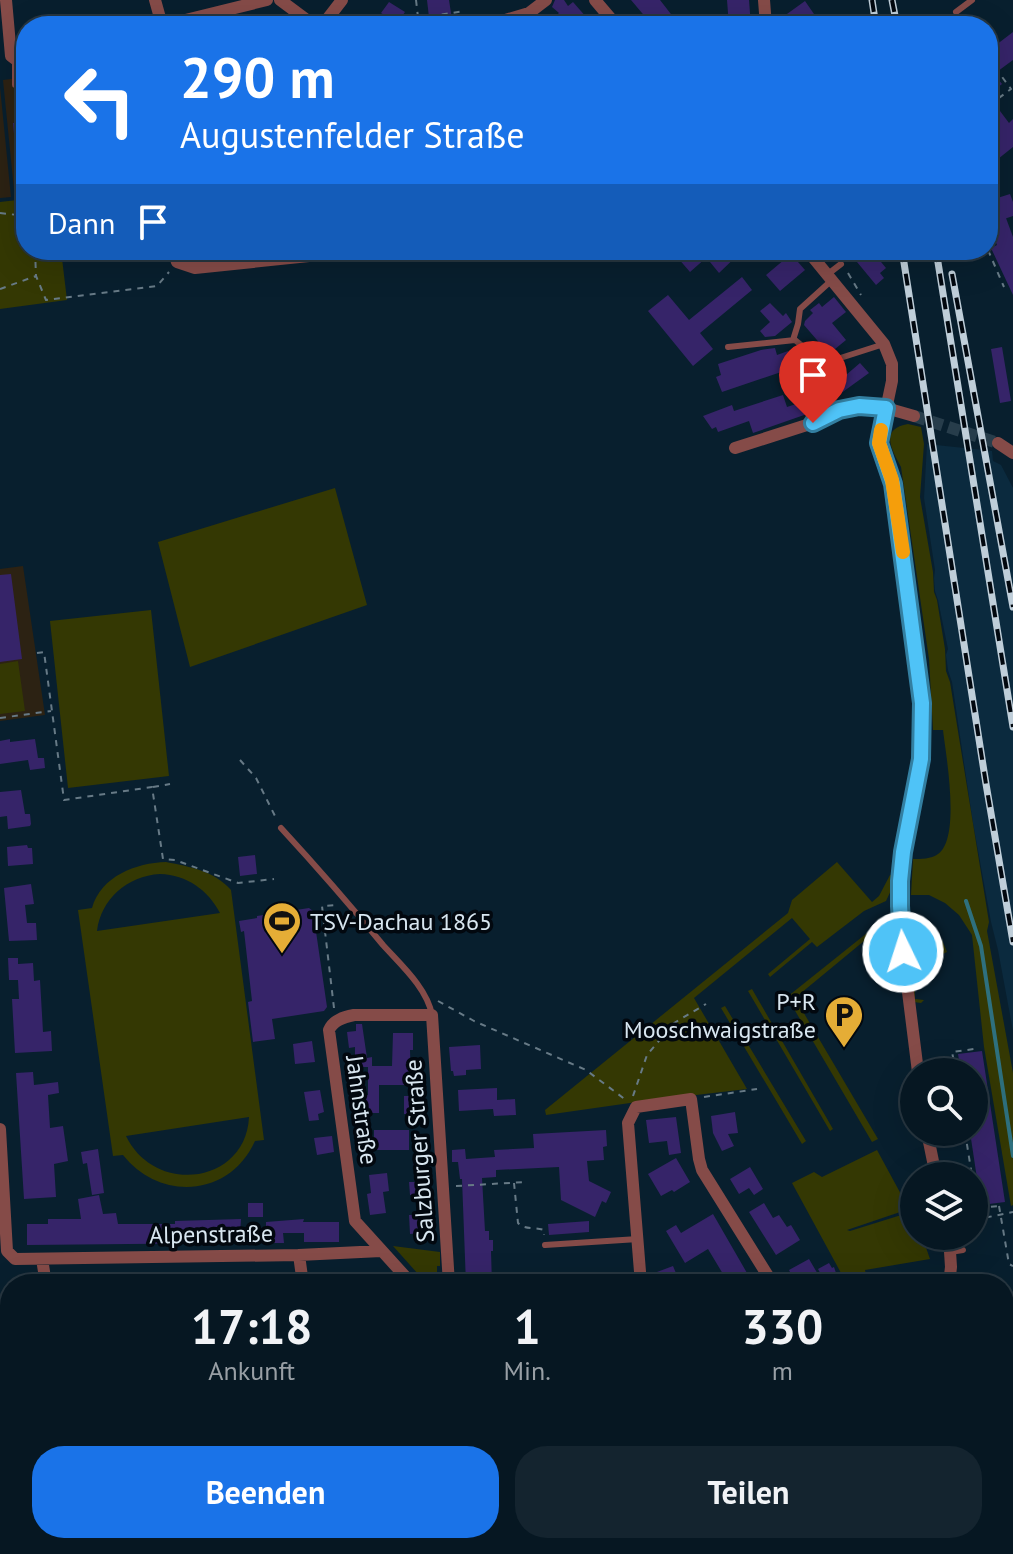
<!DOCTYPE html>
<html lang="de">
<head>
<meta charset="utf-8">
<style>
  :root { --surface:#061722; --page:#14242f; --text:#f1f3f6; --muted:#989fa5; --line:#273640; --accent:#1a73e8 }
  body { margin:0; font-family:"PT Sans",sans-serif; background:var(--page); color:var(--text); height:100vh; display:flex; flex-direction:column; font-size:30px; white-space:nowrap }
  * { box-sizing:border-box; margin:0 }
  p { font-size:26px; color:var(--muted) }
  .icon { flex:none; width:44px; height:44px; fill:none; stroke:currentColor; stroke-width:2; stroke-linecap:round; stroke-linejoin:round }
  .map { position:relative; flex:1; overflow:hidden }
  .drawer { position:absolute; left:0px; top:1274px; width:1014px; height:280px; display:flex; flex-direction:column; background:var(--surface); border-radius:32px 32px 0 0; box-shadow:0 8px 32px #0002,0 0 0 2px var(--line) }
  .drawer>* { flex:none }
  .hud { position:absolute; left:16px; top:16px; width:982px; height:244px; border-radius:32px; box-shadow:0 8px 32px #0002,0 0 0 2px var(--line); background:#1a73e8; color:#fff; overflow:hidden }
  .controls { position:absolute; left:900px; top:1058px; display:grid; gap:16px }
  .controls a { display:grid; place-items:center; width:88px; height:88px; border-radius:50%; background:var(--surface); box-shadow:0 8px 32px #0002,0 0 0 2px var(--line); font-size:40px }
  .pin { position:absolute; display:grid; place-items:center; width:68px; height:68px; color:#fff; margin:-82px -34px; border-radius:50% 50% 50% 0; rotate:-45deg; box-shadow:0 0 8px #0007 }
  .pin .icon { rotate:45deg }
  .me { position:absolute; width:88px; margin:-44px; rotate:356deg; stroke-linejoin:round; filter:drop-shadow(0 0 6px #0008) }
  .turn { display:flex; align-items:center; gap:28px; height:168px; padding:0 32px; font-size:36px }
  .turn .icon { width:104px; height:104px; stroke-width:2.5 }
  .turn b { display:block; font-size:56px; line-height:68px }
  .then { display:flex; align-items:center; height:76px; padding:0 32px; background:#0003; gap:16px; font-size:30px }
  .eta { display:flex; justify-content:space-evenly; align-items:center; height:136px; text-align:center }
  .eta b { font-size:48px; font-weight:700; line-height:56px }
  .button { display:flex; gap:16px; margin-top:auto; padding:16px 32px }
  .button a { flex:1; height:92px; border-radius:32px; background:var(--accent); color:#fff; font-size:32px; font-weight:700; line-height:92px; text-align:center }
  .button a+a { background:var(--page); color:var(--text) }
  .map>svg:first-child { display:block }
</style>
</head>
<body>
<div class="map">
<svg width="1013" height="1554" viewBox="0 0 1013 1554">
  <rect width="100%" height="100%" fill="#081f2e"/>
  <path fill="#0b2a3e" d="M927,444L992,451L993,461L1001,465L1013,488V1031L998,950L991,922L973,823L952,682L948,670L946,655L948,649L938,600L935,591L934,578L935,570L924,498Z"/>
  <path fill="#2c2213" d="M26,77V203L25,199L15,200L3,80Z
    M0,87L11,197L0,198Z
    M23,566L45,715L0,721V569Z"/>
  <path fill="#343803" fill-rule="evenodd" d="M26,199V250H61L67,300L0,309V202Z
    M908,424L921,427L924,444L920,497L933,572L934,592L937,600L945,649L946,671L950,682L989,922L987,931L1013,1073V1205L1011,1206L984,1047L972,935L959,915L945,903L929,895H911L913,859C921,859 931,859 938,854C961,838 946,756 943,730H933L929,659L901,467C892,450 879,429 908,424Z
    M335,488L367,605L190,667L158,542Z
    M151,610L169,776L68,788L50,621Z
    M18,661L25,711L0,714V664Z
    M166,862C191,867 214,871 231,890L264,1140L255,1141C230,1197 160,1202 123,1155L113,1156L78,910L92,908C101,876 136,863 166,862ZM160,874C187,875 208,890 220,913L97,931C101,899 127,876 160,874ZM249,1117C246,1184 155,1196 126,1136Z
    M837,862L872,902L879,896L890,875H894L893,886L886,901L864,911L817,947L812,942L770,977L768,974L810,939L792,918L694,998L747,1089L637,1102L546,1115L545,1110L788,913L792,900Z
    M893,918L895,919L896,926L886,933L881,927L795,998L878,1139L872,1142L787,997L882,921Z
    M910,923C932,928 939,930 947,952L914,967L915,999L924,1000L921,1003L914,1002L907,957L910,948Z
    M752,989L833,1129L830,1131L748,991Z
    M725,1006L806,1141L802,1144L721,1008Z
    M877,1150L909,1209L847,1230L850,1231L914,1211V1236H922L930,1259L865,1270L867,1279L847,1284L792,1183L814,1172L822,1177Z
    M393,1246L440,1252V1266H437V1278L441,1279V1284H427Z
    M1013,1292V1554H923L921,1544H1004V1293Z"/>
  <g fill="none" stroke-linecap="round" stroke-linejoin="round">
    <path stroke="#2e707e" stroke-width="4" d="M966,901L981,946L1013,1156"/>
  </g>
  <path fill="#362469" d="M427,0H449L453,26H430Z
    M555,0H564L568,6L573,2L594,26H544L559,13L552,7Z
    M631,0H660L674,18L671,20L676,26H653Z
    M727,0H749L751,26H729Z
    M805,1L814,14L798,26H785L780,19Z
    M389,2L405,12L397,23L381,13Z
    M1013,32V60L994,74L1002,84L988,95V33L996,45Z
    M988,95L1009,123L1013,119V147L988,167V137L998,129L988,115Z
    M26,122V187L19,188L13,123Z
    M1010,194L1013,202V216L998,221L991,200Z
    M1006,218L1013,237V295L991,248L997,245L988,225Z
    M671,250H715L690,272Z
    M723,250H743L719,273L710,262Z
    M872,251L886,268L880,273L884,278L876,285L857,262Z
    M791,254L805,270L780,291L766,275Z
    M742,277L752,290L700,333L713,349L693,366L648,311L668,295L689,320Z
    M834,297L846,312L832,323L846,340L829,354L804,325L805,321L813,313L810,310L819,303L822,307Z
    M770,303L783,316L786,313L792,322L775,336L765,337L760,331L770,322L760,311Z
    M1002,347L1011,401L1000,403L991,349Z
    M775,348L777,355L788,351L793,368L722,392L716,377L721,375L718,364L761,350Z
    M860,363L869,373L833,399L822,385L841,370L846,375Z
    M783,395L787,407L802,402L807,414L753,433L749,421L718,432L716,427L712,429L703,416L732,405L734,411Z
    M11,574L22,659L0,662V575Z
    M10,739V742L35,739L38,758H44L45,768L30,770L28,760L0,764V741Z
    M21,790L25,814H30L31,824L30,826L8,829L7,816L0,817V792Z
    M27,845L28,848H32L33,864L8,866L7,847Z
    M255,855L257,874L240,876L238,857Z
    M31,884L34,904L25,905L27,923H36L37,940L9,941L4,888Z
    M309,908L313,911L327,1007L324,1011L272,1019L275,1039L253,1042L248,1002L252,1001L244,931L241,932L239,921L257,918V916Z
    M8,958H18V964L33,963L34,981L40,980L43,1032L51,1031L52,1051L15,1053L12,999H19L18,980H9Z
    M356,1024H362L367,1058L372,1057V1066H392L393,1033H413V1050H410L411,1085H379V1113H356L357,1094L368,1095V1067H355V1047L349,1048L347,1032L356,1031Z
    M312,1041L315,1062L295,1064L293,1044Z
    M480,1045L481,1069L466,1070V1075L454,1076L453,1071H451L449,1047Z
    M982,1051L1005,1202L981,1205L970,1132H974V1072H961L958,1054Z
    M33,1072L34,1085L58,1082L59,1093L48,1095L50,1128L63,1126L68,1161L54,1164L56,1197L24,1199L16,1073Z
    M497,1088V1100L515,1099L516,1115L494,1116L493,1109L459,1111L458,1090Z
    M320,1090L324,1112L318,1114L319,1120L309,1121L304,1092Z
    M404,1096H425V1114H404Z
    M735,1112L738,1133L728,1134L734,1146L722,1151L713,1133L711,1116Z
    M676,1117L681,1153L669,1155L667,1141L649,1143L646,1120Z
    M374,1130H409V1150H374Z
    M606,1130L607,1146L603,1147L604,1160L587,1161L589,1181L611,1192L606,1203L602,1201L595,1217L561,1200L559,1167L496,1170V1177L482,1178L485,1231H489V1240H493V1251H491L492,1284H466L462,1179H460L458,1162H452V1150L465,1149L466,1159L495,1157L494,1150L534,1148L533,1134Z
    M332,1136L334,1152L317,1155L314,1138Z
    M98,1149L104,1193L92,1195L87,1163L83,1164L81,1152Z
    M426,1156L429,1194L410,1195L409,1182H415L413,1157Z
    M676,1158L690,1182L674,1192L672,1190L661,1196L648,1174Z
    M750,1167L763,1189L754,1195L749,1188L739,1194L730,1179Z
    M387,1173L389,1191L383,1192L386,1213L370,1215L367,1194L371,1193L369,1175Z
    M99,1195L103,1214L116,1213L118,1224H175V1221L241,1219L240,1235H233V1243L27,1245V1224H48V1219H81L78,1199Z
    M248,1203H263V1217H248Z
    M764,1203L773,1218L779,1215L787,1227L791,1225L800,1240L776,1255L749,1212Z
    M430,1214L431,1232L410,1234L409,1215Z
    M713,1214L747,1273L729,1284L708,1249L685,1263L666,1231L676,1225L681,1233Z
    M304,1219L303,1222H339V1242H304V1233H283L284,1243H266V1222Z
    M589,1221V1232L549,1235L548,1224Z
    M809,1259L819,1276L805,1284H796L789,1270Z
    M829,1263L832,1268L834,1267L838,1279L826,1284L818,1269Z
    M673,1266L678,1278L662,1284L657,1272Z
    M0,1305H10V1328H0Z
    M10,1504V1532L0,1533V1506Z
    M216,1544L263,1545V1544H275L274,1554H215Z
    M477,1544H630V1554H477Z
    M794,1544H816L817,1554H795Z"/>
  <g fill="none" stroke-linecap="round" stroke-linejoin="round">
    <path stroke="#273d4b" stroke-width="12" stroke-dasharray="12 6" stroke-linecap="butt" d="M914,416L998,443"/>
    <path stroke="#677a86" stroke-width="2" stroke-dasharray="6 6" stroke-linecap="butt" d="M416,0L419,26
      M418,18L465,11
      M628,18L635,26
      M988,58L1011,89L988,106
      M0,213L26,216
      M35,250L36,276L46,300L157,286L169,272
      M988,250L1004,287
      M848,273L861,295
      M0,289L36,276
      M37,653L44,652L64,800L152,787L163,859L175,860L238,883L274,879
      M0,718L51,711
      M240,760L256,778L277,820
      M153,787L170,784
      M438,1001L474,1021L586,1070L626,1100
      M334,1008L322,906L337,905
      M956,1072L952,1052L974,1049
      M633,1096L647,1055L674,1023L706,1004
      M704,1097L757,1089
      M965,1132L972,1176
      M514,1183L518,1223C525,1230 534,1227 544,1230V1235
      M456,1186L526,1182
      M974,1187L979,1218
      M999,1206L1009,1264L1013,1266
      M979,1208L999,1206L998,1203
      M974,1220L1013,1212
      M964,1544L966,1554"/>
    <path stroke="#854b48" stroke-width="6" d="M956,12L972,0
      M15,59V85L26,89
      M828,274L841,264
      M793,340L798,324L800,309L832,280
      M728,347L795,340C806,349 816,359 831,361L884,344
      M281,828C316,866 350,905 383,945C401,965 427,988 432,1015
      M545,1245L638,1239
      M950,1252L963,1250"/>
    <path stroke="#854b48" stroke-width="12" d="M6,0L11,56L15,59L26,61
      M155,0L162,25
      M280,0L315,26
      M595,0L617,26
      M764,0L766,26
      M502,21L529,13L546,0
      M161,26L267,0
      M322,26L342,0
      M173,250L177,262L195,268L367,250
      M807,250L884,344L892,364V381L879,443L893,484L922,703L921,759L903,852L900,906L903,952L918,1072
      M998,443L1013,453
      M735,448L813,423L839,410L859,406L886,408L914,416
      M0,1129L7,1251L15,1259L299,1255L381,1251
      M927,1132L936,1176
      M949,1236L951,1267L949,1284
      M299,1255L303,1284
      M42,1259L46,1284
      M412,1284L355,1221L329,1030C333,1020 344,1017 354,1015H432L449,1284
      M641,1284L628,1123L636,1107L691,1099L699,1159L702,1170L773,1284
      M934,1284L950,1275
      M0,1363H10
      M87,1544L88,1554
      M647,1544V1549L652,1553H658L668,1544
      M774,1544L775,1554
      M914,1544L915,1554
      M206,1554L207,1544
      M305,1554L306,1544
      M404,1554L405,1549L456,1551"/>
    <g stroke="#bfced9" stroke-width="7">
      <path id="rail" d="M872,0L876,26
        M892,0L897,26
        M902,250L986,784L1013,942
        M936,250L1013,727
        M952,274L1013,607"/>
    </g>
    <use href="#rail" stroke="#02080f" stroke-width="4" stroke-dasharray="12" stroke-linecap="butt"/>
  </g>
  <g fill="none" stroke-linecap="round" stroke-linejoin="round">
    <g stroke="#337fa1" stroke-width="20">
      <path id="route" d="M813,423L839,410L859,406L886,408L879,443L893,484L922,703L921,759L903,852L900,881V906L903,952"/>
    </g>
    <use href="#route" stroke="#4fc3f7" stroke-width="14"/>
    <path stroke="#f59e0b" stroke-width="14" d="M881,430L879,443L892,480L903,552"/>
  </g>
  <defs>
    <g id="stadium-pin" transform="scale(2)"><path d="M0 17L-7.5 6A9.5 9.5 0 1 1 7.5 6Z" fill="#e5ad36" stroke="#02080f"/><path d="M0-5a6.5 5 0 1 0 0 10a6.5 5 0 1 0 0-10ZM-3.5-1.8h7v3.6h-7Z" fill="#111"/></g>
    <g id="parking-pin" transform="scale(2)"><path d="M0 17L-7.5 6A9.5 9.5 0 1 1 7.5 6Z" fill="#e5ad36" stroke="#02080f"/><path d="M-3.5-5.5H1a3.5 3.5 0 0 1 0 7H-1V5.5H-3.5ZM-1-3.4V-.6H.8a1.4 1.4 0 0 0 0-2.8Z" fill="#111"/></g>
  </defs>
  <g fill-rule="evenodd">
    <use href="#stadium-pin" x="282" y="921"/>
    <use href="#parking-pin" x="844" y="1015"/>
  </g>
  <g text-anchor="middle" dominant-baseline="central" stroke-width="7" stroke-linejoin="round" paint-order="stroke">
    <g font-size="24" fill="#d8e6f0" stroke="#02080f" text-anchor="start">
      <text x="310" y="921">TSV-Dachau 1865</text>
      <text x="816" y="1001" text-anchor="end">P+R<tspan x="816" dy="28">Mooschwaigstraße</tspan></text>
    </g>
    <g font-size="24" fill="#d8e6f0" stroke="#02080f">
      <text transform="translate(362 1110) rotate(82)">Jahnstraße</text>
      <text transform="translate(419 1151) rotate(-94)">Salzburger Straße</text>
      <text transform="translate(211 1234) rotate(-1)">Alpenstraße</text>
    </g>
  </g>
</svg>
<div class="controls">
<a><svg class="icon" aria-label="search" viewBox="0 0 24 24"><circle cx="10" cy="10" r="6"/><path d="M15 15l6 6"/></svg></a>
<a><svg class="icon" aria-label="layers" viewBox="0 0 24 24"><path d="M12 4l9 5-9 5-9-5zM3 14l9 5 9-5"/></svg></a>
</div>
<div class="pin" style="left:813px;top:423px;background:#d93025"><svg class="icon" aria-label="arrive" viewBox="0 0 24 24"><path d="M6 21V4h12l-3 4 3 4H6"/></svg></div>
<svg class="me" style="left:903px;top:952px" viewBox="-20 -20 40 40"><circle r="17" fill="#4fc3f7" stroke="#fff" stroke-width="3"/><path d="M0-11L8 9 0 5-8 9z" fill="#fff"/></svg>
<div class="hud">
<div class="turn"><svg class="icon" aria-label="left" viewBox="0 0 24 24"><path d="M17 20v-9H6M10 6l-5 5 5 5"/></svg><div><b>290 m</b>Augustenfelder Straße</div></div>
<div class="then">Dann<svg class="icon" aria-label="arrive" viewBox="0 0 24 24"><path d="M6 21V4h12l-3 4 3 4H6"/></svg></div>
</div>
<section class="drawer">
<div class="eta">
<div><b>17:18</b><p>Ankunft</p></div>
<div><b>1</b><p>Min.</p></div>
<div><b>330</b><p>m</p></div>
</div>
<div class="button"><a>Beenden</a><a>Teilen</a></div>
</section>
</div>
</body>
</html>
